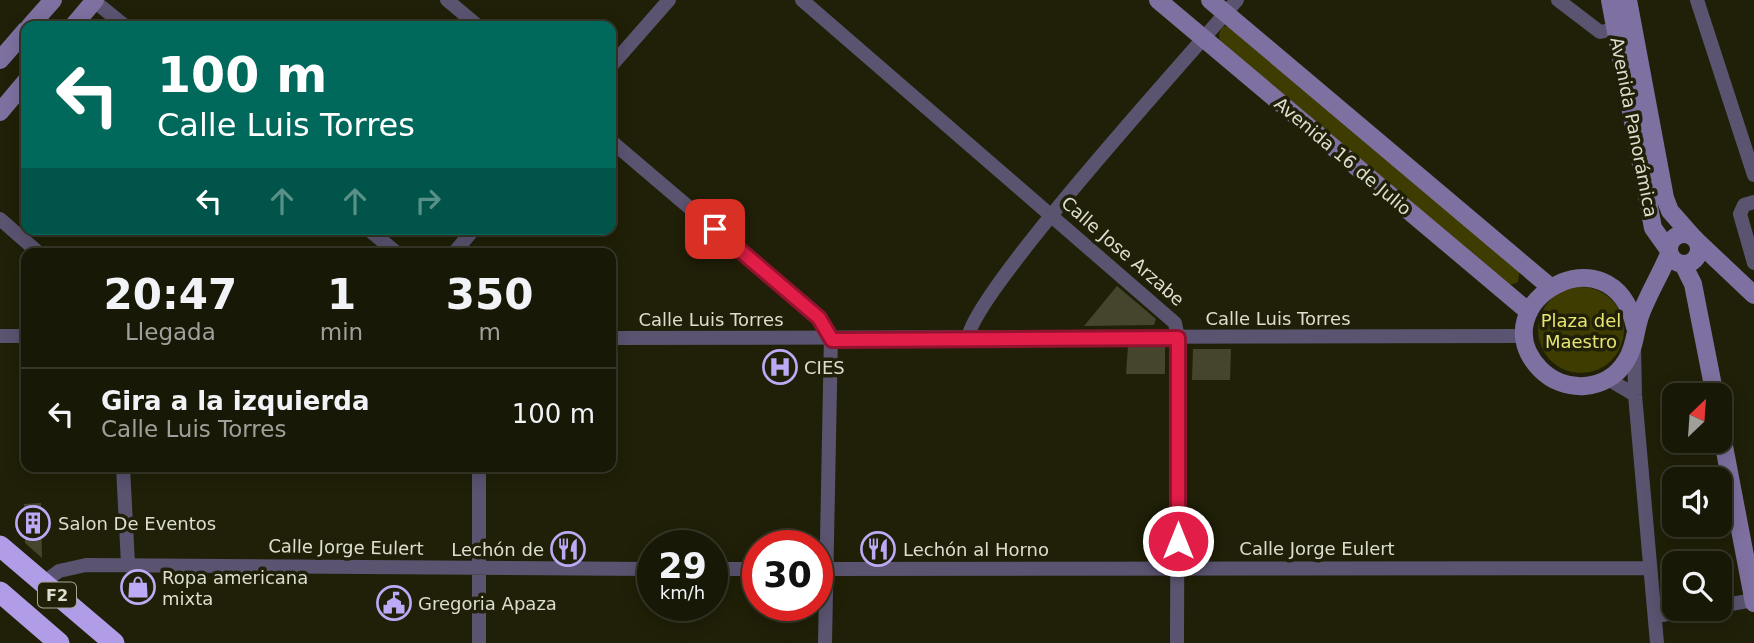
<!DOCTYPE html>
<html lang="es">
<head>
<meta charset="utf-8">
<style>
  :root { --surface:#181806; --page:#252514; --text:#f1f3f6; --muted:#9fa09b; --line:#363728 }
  body { margin:0; font-family:"DejaVu Sans",sans-serif; background:var(--page); color:var(--text); height:100vh; display:flex; flex-direction:column; font-size:26px; white-space:nowrap }
  * { box-sizing:border-box; margin:0 }
  p { font-size:23px; color:var(--muted) }
  .icon { flex:none; width:38px; height:38px; fill:none; stroke:currentColor; stroke-width:2; stroke-linecap:round; stroke-linejoin:round }
  .map { position:relative; flex:1; overflow:hidden }
  .panel { position:absolute; left:21px; top:248px; width:595px; height:224px; display:flex; flex-direction:column; background:var(--surface); border-radius:14px; box-shadow:0 4px 18px #0003,0 0 0 2px var(--line) }
  .panel>* { flex:none }
  .top-card { position:absolute; left:21px; top:21px; width:595px; height:214px; border-radius:14px; box-shadow:0 4px 18px #0003,0 0 0 2px var(--line); background:#00695c; color:#fff; overflow:hidden }
  .needle { width:46px; rotate:25deg }
  .controls { position:absolute; left:1662px; top:383px; display:grid; gap:14px }
  .controls a { display:grid; place-items:center; width:70px; height:70px; border-radius:14px; background:var(--surface); box-shadow:0 4px 18px #0003,0 0 0 2px var(--line); font-size:35px }
  .speed { position:absolute; left:637px; top:530px; display:flex; gap:14px; font-size:35px; font-weight:700; text-align:center }
  .speed>* { display:grid; place-content:center; width:91px; height:91px; border-radius:50%; background:var(--surface); box-shadow:0 4px 18px #0003,0 0 0 2px var(--line); line-height:1 }
  .speed small { font-size:18px; font-weight:400 }
  .speed .limit { border:10px solid #d22; background:#fff; color:#111 }
  .pin { position:absolute; display:grid; place-items:center; width:60px; height:60px; color:#fff; margin:-30px; border-radius:14px; box-shadow:0 4px 10px #0006 }
  .me { position:absolute; width:77px; margin:-38px; rotate:0deg; stroke-linejoin:round; filter:drop-shadow(0 0 5px #0008) }
  .turn { display:flex; align-items:center; gap:24px; height:147px; padding:0 21px; font-size:32px }
  .turn .icon { width:91px; height:91px; stroke-width:2.5 }
  .turn b { display:block; font-size:49px; line-height:60px }
  .lanes { display:flex; align-items:center; height:66px; padding:0 21px; background:#0003; justify-content:center; gap:35px; direction:ltr }
  .lanes .off { opacity:.35 }
  .eta { display:flex; justify-content:space-evenly; align-items:center; height:119px; text-align:center }
  .eta b { font-size:42px; font-weight:700; line-height:49px }
  ul { padding:0; list-style:none }
  li { display:flex; align-items:center; gap:21px; height:91px; padding:0 21px; border-top:2px solid var(--line) }
  li div { flex:1 }
  li b { display:block; font-size:26px }
  li em { font-style:normal }
  .map>svg:first-child { display:block }
</style>
</head>
<body>
<div class="map">
<svg width="1754" height="643" viewBox="0 0 1754 643">
  <rect width="100%" height="100%" fill="#202008"/>
  <path fill="#3e3c00" d="M1229,25L1520,268L1518,282L1510,285L1220,42L1219,34L1222,27Z
    M1538 330a43 43 0 1 1 86 0a43 43 0 1 1-86 0Z"/>
  <path fill="#45442c" d="M1117,286L1156,319L1154,325L1084,326Z
    M1128,346H1165V374H1126Z
    M1193,349H1231L1230,380H1192Z
    M41,503L42,558L25,543L24,504Z"/>
  <g fill="none" stroke-linecap="round" stroke-linejoin="round">
    <path stroke="#5b5471" stroke-width="14" d="M93,0L125,26
      M447,0L478,26
      M802,0L1175,323L1178,338L1177,643
      M1558,0L1600,32L1626,27
      M1697,0L1754,175
      M611,66L669,0
      M611,141L819,318L831,335L825,643
      M1754,202L1744,205L1740,214L1754,263
      M0,219L40,254
      M368,229L398,254
      M453,254L474,229
      M0,336H26
      M611,338L1525,336
      M968,339C969,297 1196,48 1237,0
      M1634,346L1635,395L1657,643
      M1608,379L1635,395
      M123,467L128,564
      M479,467V643
      M712,569H758
      M817,569L1649,568
      M43,583L59,571L86,565L653,569
      M1720,606L1754,600
      M1655,616L1701,609"/>
    <path stroke="#7e71a1" stroke-width="18" d="M1158,0L1529,312
      M1210,0L1549,286
      M1610,0L1653,228L1668,249
      M1628,0L1665,198L1670,211L1693,237
      M30,26L53,0
      M73,26L95,0
      M0,60L26,30
      M0,112L26,81
      M1669 249a15 15 0 1 1 30 0a15 15 0 1 1-30 0Z
      M1697,241L1754,295
      M1683,264L1693,284L1715,396
      M1635,327C1612,225 1478,304 1540,369C1564,394 1607,392 1626,361C1636,346 1635,327 1642,311C1650,291 1661,273 1669,254
      M1720,425L1754,603"/>
    <path stroke="#b19de7" stroke-width="21" d="M0,546L114,643
      M0,592L59,643"/>
  </g>
  <g fill="none" stroke-linecap="round" stroke-linejoin="round">
    <g stroke="#92132f" stroke-width="18">
      <path id="route" d="M715,229L819,318L832,340L1178,338V541"/>
    </g>
    <use href="#route" stroke="#e11d48" stroke-width="12"/>
  </g>
  <defs>
    <g id="hospital-ring" transform="scale(1.75)"><circle r="9.5" fill="#202008" stroke="#bda9f5" stroke-width="1.5"/><path d="M-5-5h3v3.5h4V-5h3V5h-3V1.5h-4V5h-3Z" fill="#bda9f5"/></g>
    <g id="building-ring" transform="scale(1.75)"><circle r="9.5" fill="#202008" stroke="#bda9f5" stroke-width="1.5"/><path d="M-4-6H4V6H1V3H-1V6H-4ZM-2.5-4.3h1.7v1.8h-1.7ZM.8-4.3h1.7v1.8H.8ZM-2.5-1h1.7V.8h-1.7ZM.8-1h1.7V.8H.8Z" fill="#bda9f5"/></g>
    <g id="restaurant-ring" transform="scale(1.75)"><circle r="9.5" fill="#202008" stroke="#bda9f5" stroke-width="1.5"/><path d="M-5-6h1v4h1v-4h1v4h1v-4h1v5L-1.5 .5V6h-2V.5L-5-1ZM5-6V6H3V1.5H1.5Q1.5-4 5-6Z" fill="#bda9f5"/></g>
    <g id="shop-ring" transform="scale(1.75)"><circle r="9.5" fill="#202008" stroke="#bda9f5" stroke-width="1.5"/><path d="M-5-2.5h2.3a2.7 3.5 0 0 1 5.4 0H5L5.5 6h-11ZM-1.5-2.5h3a1.5 2.3 0 0 0-3 0Z" fill="#bda9f5"/></g>
    <g id="civic-ring" transform="scale(1.75)"><circle r="9.5" fill="#202008" stroke="#bda9f5" stroke-width="1.5"/><path d="M-.6-6.5H3V-4.5H.6V-3L4-1V1h2V6H-6V1h2V-1L-.6-3ZM-1.2 2.5V6h2.4V2.5Z" fill="#bda9f5"/></g>
  </defs>
  <g fill-rule="evenodd">
    <use href="#hospital-ring" x="780" y="367"/>
    <use href="#building-ring" x="33" y="523"/>
    <use href="#restaurant-ring" x="568" y="549"/>
    <use href="#restaurant-ring" x="878" y="549"/>
    <use href="#shop-ring" x="138" y="587"/>
    <use href="#civic-ring" x="394" y="603"/>
  </g>
  <g text-anchor="middle" dominant-baseline="central" stroke-width="7" stroke-linejoin="round" paint-order="stroke">
    <rect fill="#202008" stroke="#a5a594" stroke-width="2" x="38" y="582.5" width="38" height="25" rx="5"/>
    <g font-size="16" font-weight="bold" fill="#deded0">
      <text x="57" y="595">F2</text>
    </g>
    <g font-size="18" fill="#deded0" stroke="#202008">
      <text transform="translate(1634 127) rotate(79)">Avenida Panorámica</text>
      <text transform="translate(1343 156) rotate(40)">Avenida 16 de Julio</text>
      <text transform="translate(1123 251) rotate(41)">Calle Jose Arzabe</text>
      <text x="1278" y="318">Calle Luis Torres</text>
      <text x="711" y="319">Calle Luis Torres</text>
      <text transform="translate(346 547) rotate(1)">Calle Jorge Eulert</text>
      <text x="1317" y="548">Calle Jorge Eulert</text>
    </g>
    <g font-size="18" fill="#e7e471" stroke="#202008">
      <text x="1581" y="320">Plaza del<tspan x="1581" dy="21">Maestro</tspan></text>
    </g>
    <g font-size="18" fill="#deded0" stroke="#202008" text-anchor="start">
      <text x="804" y="367">CIES</text>
      <text x="58" y="523">Salon De Eventos</text>
      <text x="544" y="549" text-anchor="end">Lechón de</text>
      <text x="903" y="549">Lechón al Horno</text>
      <text x="162" y="577">Ropa americana<tspan x="162" dy="21">mixta</tspan></text>
      <text x="418" y="603">Gregoria Apaza</text>
    </g>
  </g>
</svg>
<div class="controls">
<a><svg class="needle" viewBox="-14 -14 28 28"><path d="M0-13l5 13h-10z" fill="#e53935"/><path d="M0 13l5-13h-10z" fill="#9fa09b"/></svg></a>
<a><svg class="icon" aria-label="sound" viewBox="0 0 24 24"><path d="M4 9h4l5-4v14l-5-4H4zM17 9q2 3 0 6"/></svg></a>
<a><svg class="icon" aria-label="search" viewBox="0 0 24 24"><circle cx="10" cy="10" r="6"/><path d="M15 15l6 6"/></svg></a>
</div>
<div class="speed"><div>29<small>km/h</small></div><div class="limit">30</div></div>
<div class="pin" style="left:715px;top:229px;background:#d93025"><svg class="icon" aria-label="arrive" viewBox="0 0 24 24"><path d="M6 21V4h12l-3 4 3 4H6"/></svg></div>
<svg class="me" style="left:1178px;top:541px" viewBox="-20 -20 40 40"><circle r="17" fill="#e11d48" stroke="#fff" stroke-width="3"/><path d="M0-11L8 9 0 5-8 9z" fill="#fff"/></svg>
<div class="top-card">
<div class="turn"><svg class="icon" aria-label="left" viewBox="0 0 24 24"><path d="M17 20v-9H6M10 6l-5 5 5 5"/></svg><div><b>100 m</b>Calle Luis Torres</div></div>
<div class="lanes"><svg class="icon" aria-label="left" viewBox="0 0 24 24"><path d="M17 20v-9H6M10 6l-5 5 5 5"/></svg><svg class="icon off" aria-label="ahead" viewBox="0 0 24 24"><path d="M12 20V5M6 11l6-6 6 6"/></svg><svg class="icon off" aria-label="ahead" viewBox="0 0 24 24"><path d="M12 20V5M6 11l6-6 6 6"/></svg><svg class="icon off" aria-label="right" viewBox="0 0 24 24"><path d="M7 20v-9h11M14 6l5 5-5 5"/></svg></div>
</div>
<section class="panel">
<div class="eta">
<div><b>20:47</b><p>Llegada</p></div>
<div><b>1</b><p>min</p></div>
<div><b>350</b><p>m</p></div>
</div>
<ul>
<li><svg class="icon" aria-label="left" viewBox="0 0 24 24"><path d="M17 20v-9H6M10 6l-5 5 5 5"/></svg><div><b>Gira a la izquierda</b><p>Calle Luis Torres</p></div><em>100 m</em></li>
</ul>
</section>
</div>
</body>
</html>
